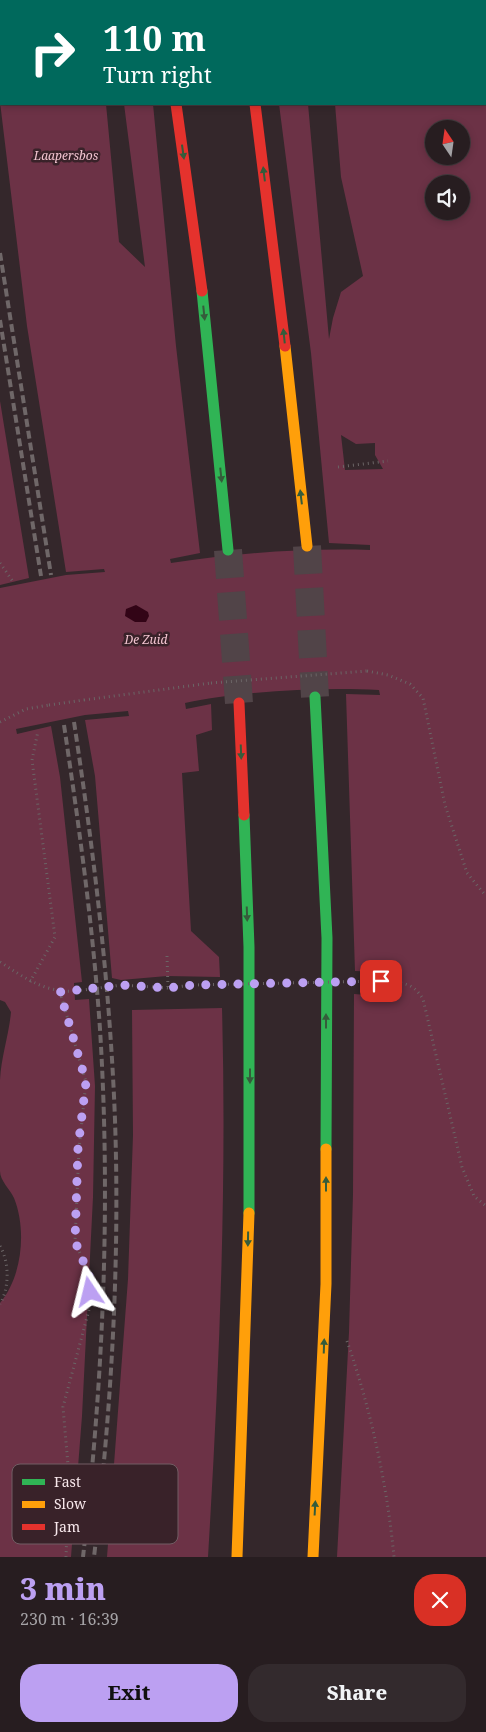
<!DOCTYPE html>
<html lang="en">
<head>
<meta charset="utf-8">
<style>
  :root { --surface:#271d20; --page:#332a2d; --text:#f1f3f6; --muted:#a4a2a5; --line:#433b3e; --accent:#bca0f2 }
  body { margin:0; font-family:"Noto Serif",serif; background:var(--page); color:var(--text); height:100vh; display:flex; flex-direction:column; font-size:19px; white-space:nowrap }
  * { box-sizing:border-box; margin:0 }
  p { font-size:16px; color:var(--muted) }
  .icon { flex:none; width:28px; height:28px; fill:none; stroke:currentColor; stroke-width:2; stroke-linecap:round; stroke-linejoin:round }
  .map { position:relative; height:1557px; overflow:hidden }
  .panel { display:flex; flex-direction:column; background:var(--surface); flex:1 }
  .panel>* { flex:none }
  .hud { position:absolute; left:0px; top:0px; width:486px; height:105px; box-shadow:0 2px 8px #0003,0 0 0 1px var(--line); background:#00695c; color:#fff; overflow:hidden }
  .needle { width:32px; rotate:347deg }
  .controls { position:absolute; left:425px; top:120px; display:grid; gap:10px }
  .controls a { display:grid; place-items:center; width:45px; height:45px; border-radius:50%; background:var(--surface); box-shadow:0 2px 8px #0003,0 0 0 1px var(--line); font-size:25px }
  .pin { position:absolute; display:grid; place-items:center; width:42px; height:42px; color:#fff; margin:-21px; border-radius:10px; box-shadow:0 2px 8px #0006 }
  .me { position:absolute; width:55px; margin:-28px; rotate:350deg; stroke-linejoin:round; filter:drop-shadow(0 0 4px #0008) }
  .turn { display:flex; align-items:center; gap:18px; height:105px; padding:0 20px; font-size:22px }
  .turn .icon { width:65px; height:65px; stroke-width:2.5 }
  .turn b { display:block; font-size:35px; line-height:42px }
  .round { display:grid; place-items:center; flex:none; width:52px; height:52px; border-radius:20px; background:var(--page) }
  .headline { display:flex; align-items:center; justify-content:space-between; height:85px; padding:0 20px }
  h1 { font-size:30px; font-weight:800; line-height:38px; color:var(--accent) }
  .primary-button { display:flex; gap:10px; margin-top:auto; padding:10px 20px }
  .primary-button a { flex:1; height:58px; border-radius:20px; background:var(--accent); color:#111; font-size:20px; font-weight:800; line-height:58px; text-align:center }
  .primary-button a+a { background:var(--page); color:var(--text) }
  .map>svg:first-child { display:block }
</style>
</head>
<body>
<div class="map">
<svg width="486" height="1557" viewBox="0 0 486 1557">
  <rect width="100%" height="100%" fill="#34272b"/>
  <path fill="#6c3246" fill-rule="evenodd" d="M0,0H100L1,1V104H106L119,242L145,267L124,104H153L176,346L200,553L170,559L171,563C236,553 304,548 370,550V545L329,543L311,353L279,104H308L329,339L333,318L341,292L363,276L341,177L335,104H485V1L322,0H486V1557H337L349,1332L353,1194L354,994L380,996V972L355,971L346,694L380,695L379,690C320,687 243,691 185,703L186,709L211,704L212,730L196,735L199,771L182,773L191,931L219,957L220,977L167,976L121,980L112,978L95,776L85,720L129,716L128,711L85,715L16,729L17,734L51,726L60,777L82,982L74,983L75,1000L89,999L95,1086L93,1197L82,1416L71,1557H0V1303C22,1277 27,1230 14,1198C10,1189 0,1181 0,1171C0,1142 0,1110 0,1080C1,1057 9,1035 11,1012L5,1002L0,1000V588L66,575L105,572L104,569L66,572L27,326L0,102ZM434,129H461V156H434ZM434,184H461V211H434ZM341,435L356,444L375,443V455L383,469L345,470Z
    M0,401L29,578L0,585Z
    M222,1008C227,1191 219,1374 208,1557H107L128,1279L133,1135L132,1010Z"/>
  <path fill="#320416" d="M136,605L148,612L149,616L146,622H135L125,616L126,609Z"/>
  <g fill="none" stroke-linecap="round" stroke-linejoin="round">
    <path stroke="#514448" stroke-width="28" stroke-dasharray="28 14" stroke-linecap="butt" d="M307,546L315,697
      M228,550L239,703"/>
    <path stroke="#6b6566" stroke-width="3" stroke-dasharray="1 4" stroke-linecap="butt" d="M338,467L388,461
      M0,563L14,583
      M367,671L388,675L410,684L423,698L445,805L467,873L486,896
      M84,700L211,683
      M0,722L26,709L49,705
      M167,956L168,988
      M0,962C25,978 45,993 76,991
      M381,981C401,983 412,981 423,999L462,1167L474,1196L486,1206
      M30,982L55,937L32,760L38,731
      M122,985L168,988L193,985
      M60,992L86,1082L79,1149L75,1241L90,1278V1306L63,1407L69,1477L66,1557
      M0,1246C10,1263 9,1289 0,1304
      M347,1341C371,1410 387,1484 394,1557"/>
    <path stroke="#30b455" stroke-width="11" d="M162,0V1
      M240,0V1
      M202,291L228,550
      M315,697L327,938L326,1149
      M244,815L249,947V1213"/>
    <path stroke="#ff9f0a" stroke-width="11" d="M285,346L307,546
      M237,1557L249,1213
      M313,1557L326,1284V1149"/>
    <path stroke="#e5322d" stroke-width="11" d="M176,104L202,291
      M255,104L285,346
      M239,703L244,815"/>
    <path stroke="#6f6768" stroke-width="4" stroke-dasharray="8 4" stroke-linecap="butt" d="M0,253L51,575
      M0,320L41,576
      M74,722C94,854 110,986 115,1120C120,1266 111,1412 94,1557
      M64,725C79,826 93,927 100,1029C111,1206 103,1381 83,1557"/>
    <path stroke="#6b6566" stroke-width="3" stroke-dasharray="1 4" stroke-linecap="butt" d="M211,683L367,671
      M49,705L84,700
      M193,985L381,981
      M76,991L122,985"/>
  </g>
  <defs><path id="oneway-solid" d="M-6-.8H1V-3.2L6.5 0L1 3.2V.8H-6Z" transform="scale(1.25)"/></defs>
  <g fill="#355c3b">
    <use href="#oneway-solid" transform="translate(183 152) rotate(82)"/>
    <use href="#oneway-solid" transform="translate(264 174) rotate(-97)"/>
    <use href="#oneway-solid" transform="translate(204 313) rotate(84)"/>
    <use href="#oneway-solid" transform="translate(284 336) rotate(-96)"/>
    <use href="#oneway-solid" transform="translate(221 475) rotate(84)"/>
    <use href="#oneway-solid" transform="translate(301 497) rotate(-97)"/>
    <use href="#oneway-solid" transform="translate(241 752) rotate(88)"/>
    <use href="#oneway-solid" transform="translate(247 914) rotate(88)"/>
    <use href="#oneway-solid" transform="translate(326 1021) rotate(-90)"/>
    <use href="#oneway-solid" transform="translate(250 1076) rotate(90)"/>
    <use href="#oneway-solid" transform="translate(326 1184) rotate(-90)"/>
    <use href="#oneway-solid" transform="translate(248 1239) rotate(91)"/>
    <use href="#oneway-solid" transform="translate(324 1346) rotate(-88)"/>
    <use href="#oneway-solid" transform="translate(315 1508) rotate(-87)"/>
  </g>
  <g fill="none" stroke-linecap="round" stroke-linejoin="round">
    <path stroke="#bca0f2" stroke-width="9" stroke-dasharray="0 16.2" d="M90,1292V1278L75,1241L78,1148L86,1082L60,992L122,985L168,988L193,985L381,981"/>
  </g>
  <g text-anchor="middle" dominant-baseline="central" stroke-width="5" stroke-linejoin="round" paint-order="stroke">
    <g font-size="12" font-style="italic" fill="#f2c4d0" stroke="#392229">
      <text x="66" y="155">Laapersbos</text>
      <text x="146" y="639">De Zuid</text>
    </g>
  </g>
  <rect x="12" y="1464" width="166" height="80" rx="8" fill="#392229" stroke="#725d64" stroke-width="1"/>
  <rect x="22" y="1479" width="23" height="6" fill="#30b455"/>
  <rect x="22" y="1501" width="23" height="7" fill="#ff9f0a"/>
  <rect x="22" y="1524" width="23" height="6" fill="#e5322d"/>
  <g font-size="14" fill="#f8e8ec">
    <text x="54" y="1487">Fast</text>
    <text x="54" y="1509">Slow</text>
    <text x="54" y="1532">Jam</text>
  </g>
</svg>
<div class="controls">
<a><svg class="needle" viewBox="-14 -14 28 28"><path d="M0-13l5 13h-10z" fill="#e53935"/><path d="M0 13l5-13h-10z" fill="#a4a2a5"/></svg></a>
<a><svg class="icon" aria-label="sound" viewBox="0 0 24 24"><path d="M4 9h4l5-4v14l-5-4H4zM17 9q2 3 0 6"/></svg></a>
</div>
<div class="pin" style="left:381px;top:981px;background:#d93025"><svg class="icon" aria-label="arrive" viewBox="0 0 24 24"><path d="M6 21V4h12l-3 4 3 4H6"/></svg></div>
<svg class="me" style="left:90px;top:1292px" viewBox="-20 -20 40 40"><path d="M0-17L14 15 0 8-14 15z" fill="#bca0f2" stroke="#fff" stroke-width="4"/></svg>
<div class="hud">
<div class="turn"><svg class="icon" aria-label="right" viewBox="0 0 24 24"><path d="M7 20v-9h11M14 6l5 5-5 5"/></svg><div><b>110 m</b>Turn right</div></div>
</div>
</div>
<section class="panel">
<div class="headline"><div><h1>3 min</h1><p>230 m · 16:39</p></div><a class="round" style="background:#d93025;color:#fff"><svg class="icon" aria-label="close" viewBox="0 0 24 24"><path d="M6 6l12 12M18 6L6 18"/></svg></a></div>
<div class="primary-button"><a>Exit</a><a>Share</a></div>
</section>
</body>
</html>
